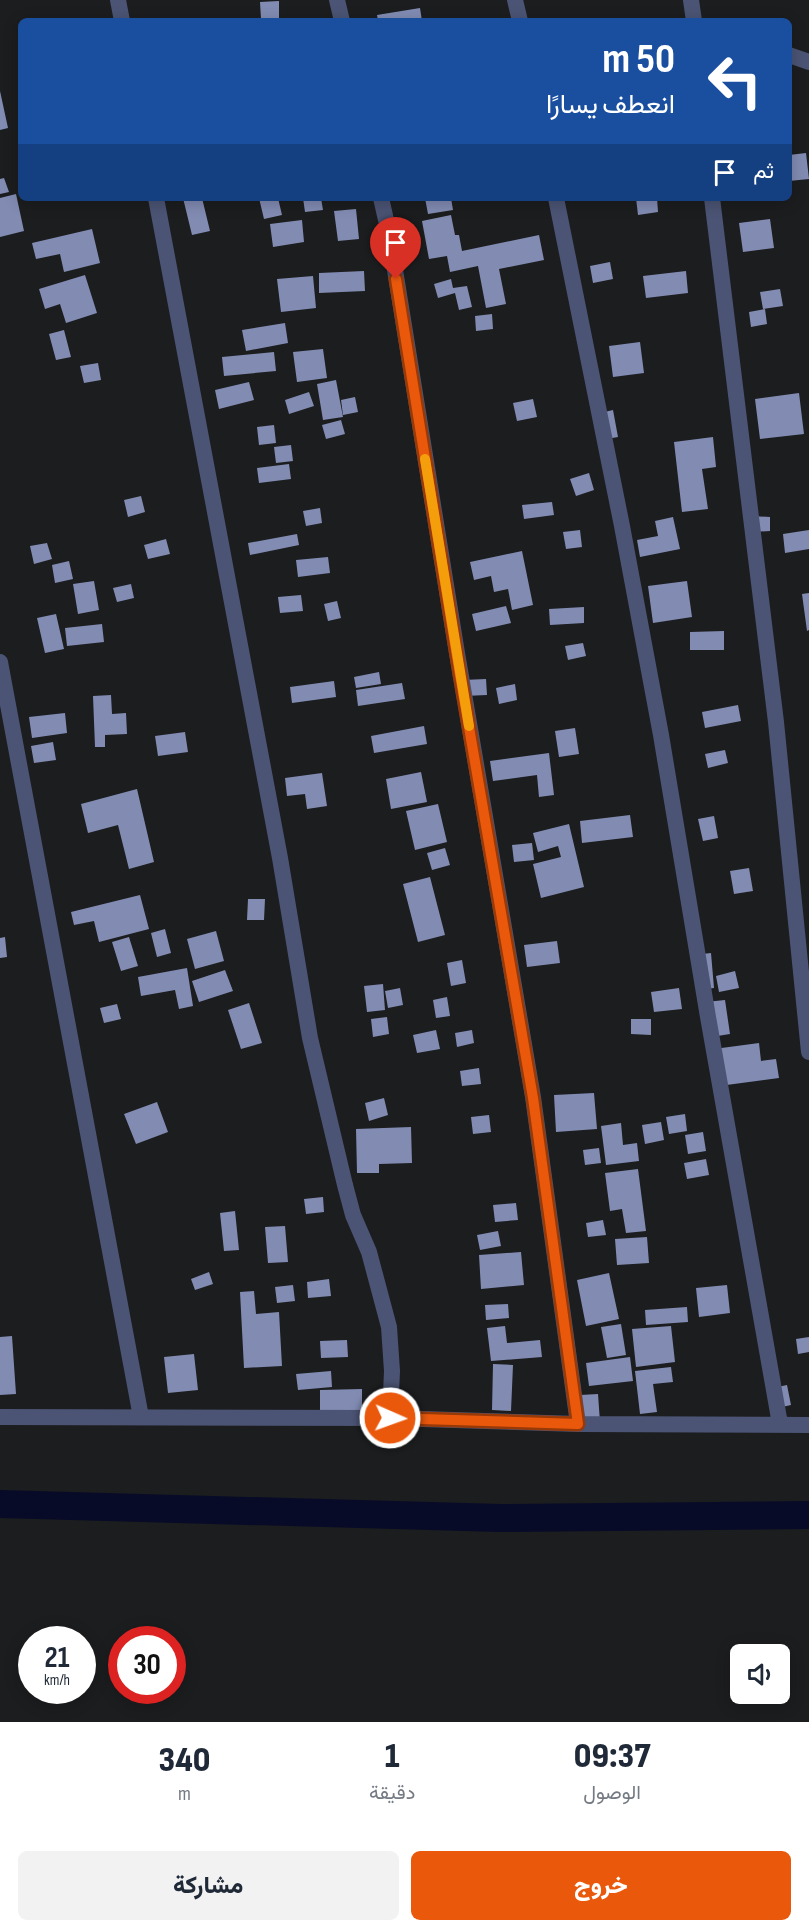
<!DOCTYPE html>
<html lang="ar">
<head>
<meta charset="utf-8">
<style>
  :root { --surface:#fff; --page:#f2f2f3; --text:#1f2937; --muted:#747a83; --accent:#ea580c }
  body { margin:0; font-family:"Sofia Sans Condensed",Vazirmatn,sans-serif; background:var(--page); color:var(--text); direction:rtl; height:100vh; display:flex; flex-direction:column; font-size:22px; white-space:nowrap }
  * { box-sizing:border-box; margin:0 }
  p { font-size:20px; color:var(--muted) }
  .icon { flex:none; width:33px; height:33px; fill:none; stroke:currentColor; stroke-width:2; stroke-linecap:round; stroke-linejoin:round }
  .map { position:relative; height:1722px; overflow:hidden; direction:ltr }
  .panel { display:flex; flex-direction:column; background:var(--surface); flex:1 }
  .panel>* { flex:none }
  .hud { position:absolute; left:18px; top:18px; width:774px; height:183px; border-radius:9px; box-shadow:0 3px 15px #0003; direction:rtl; background:#1a4fa0; color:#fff; overflow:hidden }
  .buttons { position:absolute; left:730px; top:1644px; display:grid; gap:12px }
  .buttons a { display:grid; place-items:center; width:60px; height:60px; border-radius:9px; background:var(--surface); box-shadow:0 3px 15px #0003; font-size:30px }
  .speed { position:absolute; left:18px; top:1626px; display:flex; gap:12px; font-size:30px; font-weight:700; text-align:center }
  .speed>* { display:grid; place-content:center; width:78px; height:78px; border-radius:50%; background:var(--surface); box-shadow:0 3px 15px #0003; line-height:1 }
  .speed small { font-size:15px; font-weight:400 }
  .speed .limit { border:9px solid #d22; background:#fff; color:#111 }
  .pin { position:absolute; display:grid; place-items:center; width:51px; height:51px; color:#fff; margin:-62px -26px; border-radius:50% 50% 50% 0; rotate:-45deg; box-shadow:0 0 6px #0007 }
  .pin .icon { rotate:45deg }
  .me { position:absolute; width:66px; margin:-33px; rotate:92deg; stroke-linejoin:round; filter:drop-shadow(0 0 4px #0008) }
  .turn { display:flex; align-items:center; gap:21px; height:126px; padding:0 18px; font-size:27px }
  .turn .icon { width:78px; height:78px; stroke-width:2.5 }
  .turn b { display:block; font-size:42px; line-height:51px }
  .then { display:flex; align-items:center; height:57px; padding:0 18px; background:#0003; gap:12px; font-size:22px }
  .eta { display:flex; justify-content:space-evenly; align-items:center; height:102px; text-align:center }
  .eta b { font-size:36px; font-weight:800; line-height:42px }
  .primary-button { display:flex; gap:12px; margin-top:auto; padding:12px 18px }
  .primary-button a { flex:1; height:69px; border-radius:9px; background:var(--accent); color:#fff; font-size:24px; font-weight:800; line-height:69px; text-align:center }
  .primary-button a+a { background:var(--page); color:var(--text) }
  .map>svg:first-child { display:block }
</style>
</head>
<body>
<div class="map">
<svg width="809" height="1722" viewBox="0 0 809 1722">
  <rect width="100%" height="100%" fill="#1c1d1f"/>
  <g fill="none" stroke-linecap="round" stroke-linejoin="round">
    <path stroke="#070b28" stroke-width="28" d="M0,1504L500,1518L809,1515"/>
  </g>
  <path fill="#828cb3" d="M279,1V18L261,19L260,2Z
    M420,8L422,21H378L377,15Z
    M0,91L8,128L0,130Z
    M806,153L809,179L789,181V155Z
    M4,178L9,192L0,194V179Z
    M16,194L24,231L0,237V198Z
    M183,198H202L210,231L192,235Z
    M259,198H278L282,215L264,219Z
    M303,198H321L323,210L305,212Z
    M425,198H451L453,210L428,214Z
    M636,198H657L658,212L638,215Z
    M356,209L359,239L338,241L334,211Z
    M451,215L455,235H459L462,251L539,235L544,260L499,269L506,304L486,308L478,266L450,272L447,256L429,259L422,221Z
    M770,219L774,248L743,252L739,223Z
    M302,220L304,242L273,247L270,224Z
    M92,229L100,263L64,272L60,254L36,259L32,243Z
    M610,262L613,279L593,283L590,266Z
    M364,271L365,291L319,293V273Z
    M686,271L688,293L646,298L643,276Z
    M85,275L97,313L66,323L60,304L45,309L39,289Z
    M313,276L316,308L281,312L277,279Z
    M451,279L453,288L467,286L472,307L459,310L455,293L438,298L434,284Z
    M780,289L783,306L763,309L760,292Z
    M765,309L767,324L751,327L749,312Z
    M492,314L493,329L476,331L475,316Z
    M285,323L288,343L246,351L242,330Z
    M64,330L71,357L56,360L49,334Z
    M640,342L644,373L613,377L609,346Z
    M323,349L327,378L297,382L293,352Z
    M274,352L276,371L224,376L222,357Z
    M98,363L101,380L84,383L80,366Z
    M336,380L343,417L323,420L317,384Z
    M249,382L254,400L219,409L215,390Z
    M309,392L314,406L289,414L285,400Z
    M799,393L804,434L760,439L755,399Z
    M355,397L358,412L343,415L341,400Z
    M533,399L537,417L517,421L513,403Z
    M613,410L618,437L601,440L596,414Z
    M341,420L345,434L326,439L322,425Z
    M274,425L276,443L259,445L257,427Z
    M713,437L716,467L702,469L708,509L682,512L674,442Z
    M291,445L293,461L276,463L274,447Z
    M289,464L291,479L259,483L257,468Z
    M589,473L594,490L576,496L570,479Z
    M141,496L145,512L128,517L124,500Z
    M552,502L554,515L524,519L522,505Z
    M320,508L322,523L306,526L303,511Z
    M751,516L770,517V531L752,532Z
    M673,517L680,549L640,557L637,540L658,536L655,521Z
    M580,530L582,547L566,549L563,532Z
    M809,530V549L785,553L783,534Z
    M297,534L299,545L250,555L248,543Z
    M166,539L170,554L148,559L144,545Z
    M47,543L52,559L34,564L30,546Z
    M522,551L533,605L512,610L508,589L494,592L491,576L474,580L470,562Z
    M328,557L330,573L298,577L296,560Z
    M69,561L73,579L55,583L52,565Z
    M94,581L99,610L78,614L73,584Z
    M687,581L692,617L653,623L648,586Z
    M131,584L134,598L117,602L113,588Z
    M809,593V630L807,631L802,594Z
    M301,595L303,611L280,613L278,597Z
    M337,601L341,618L328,621L324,604Z
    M506,606L511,623L476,631L472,614Z
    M584,607V623L550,625L549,609Z
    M56,614L64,649L45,653L37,618Z
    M102,624L104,642L67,646L65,628Z
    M724,631V650H690V632Z
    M583,643L586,656L568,660L565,646Z
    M379,672L381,684L356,688L354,677Z
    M486,679L487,695L464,696L463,680Z
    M334,681L336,697L292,703L290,687Z
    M402,683L405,699L358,706L356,690Z
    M515,684L517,700L499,704L496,688Z
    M111,695L112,714L126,713L127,734L105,735V747H95L93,696Z
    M738,705L741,721L705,728L702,712Z
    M65,713L67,733L32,738L29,717Z
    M424,726L427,744L374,753L371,736Z
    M575,728L579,754L559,757L555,731Z
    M185,732L188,752L158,756L155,736Z
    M53,742L56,760L34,763L31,746Z
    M725,750L728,763L708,768L705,754Z
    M549,753L554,795L539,797L537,775L493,781L490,761Z
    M421,772L427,802L391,809L386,779Z
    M322,773L327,806L307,809L305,794L287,796L285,778Z
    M137,789L154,862L129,869L118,825L88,833L81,804Z
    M438,804L447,842L415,850L406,811Z
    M630,815L633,837L582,843L580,821Z
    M714,816L718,838L703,841L698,819Z
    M569,824L584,887L541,898L533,864L561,857L558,846L538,852L533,833Z
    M532,843L534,860L514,862L512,845Z
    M445,848L450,865L432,870L427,853Z
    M749,868L753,891L734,894L730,871Z
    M430,877L445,935L418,942L403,884Z
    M140,895L149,929L99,942L94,921L74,925L71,912Z
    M248,899H265L264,920H247Z
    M165,929L171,953L157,957L151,933Z
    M216,931L224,961L195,969L187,939Z
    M5,937L7,957L0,958V938Z
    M129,937L138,966L121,971L112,942Z
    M557,941L560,963L527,967L524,945Z
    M711,953L714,988L697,990L693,955Z
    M462,960L466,983L451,986L447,963Z
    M187,968L193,1006L179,1009L175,990L141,996L138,977Z
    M225,970L233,991L199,1002L192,981Z
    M735,971L739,988L719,992L716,976Z
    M383,984L385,1010L367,1012L364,986Z
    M400,988L403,1005L388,1008L385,991Z
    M679,988L682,1009L654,1012L651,992Z
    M447,997L450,1016L436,1018L433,1000Z
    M725,1000L730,1034L711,1037L706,1002Z
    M249,1003L262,1043L241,1049L228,1010Z
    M117,1004L121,1019L104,1023L100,1008Z
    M387,1017L389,1034L373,1037L371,1019Z
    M631,1019H651V1035L631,1034Z
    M436,1030L440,1049L417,1053L413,1035Z
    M472,1030L474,1043L457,1047L455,1033Z
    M759,1043L761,1061L776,1059L779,1078L719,1086L714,1049Z
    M479,1068L481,1084L462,1086L460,1071Z
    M594,1093L597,1129L556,1132L554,1095Z
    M384,1098L388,1115L369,1121L365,1103Z
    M157,1102L168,1132L136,1144L124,1114Z
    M685,1114L687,1131L669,1134L666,1117Z
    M489,1115L491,1132L473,1134L471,1117Z
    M661,1122L664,1140L645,1144L642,1125Z
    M621,1123L623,1145L637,1143L639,1161L606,1165L601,1126Z
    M411,1127L412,1163L379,1164V1173H357L356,1129Z
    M703,1132L706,1151L688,1154L685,1135Z
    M599,1148L601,1163L585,1165L583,1150Z
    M706,1159L709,1175L687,1179L684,1163Z
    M638,1169L646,1231L626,1233L622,1209L610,1211L605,1173Z
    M323,1197L324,1212L306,1214L304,1199Z
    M516,1203L518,1220L495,1222L493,1205Z
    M235,1211L239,1250L224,1251L220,1213Z
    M603,1220L606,1235L588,1237L586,1223Z
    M285,1226L288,1262L268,1263L265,1227Z
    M498,1231L501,1246L480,1250L477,1235Z
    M647,1237L649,1263L617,1265L615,1239Z
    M521,1252L524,1285L481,1289L479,1255Z
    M209,1272L213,1284L195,1290L191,1279Z
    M609,1273L619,1319L586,1326L577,1280Z
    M329,1279L331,1296L308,1298L307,1282Z
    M293,1285L295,1301L277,1303L275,1287Z
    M727,1285L730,1313L699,1317L696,1288Z
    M254,1291L256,1314L279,1312L282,1366L244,1368L240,1292Z
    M508,1304L509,1318L486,1320L485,1305Z
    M687,1307L688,1322L646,1325L645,1310Z
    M621,1324L626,1355L607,1358L601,1327Z
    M505,1326L507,1343L540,1340L542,1357L491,1361L487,1328Z
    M671,1326L675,1362L636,1367L632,1329Z
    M12,1336L16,1394L0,1395V1337Z
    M809,1337V1352L798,1354L796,1339Z
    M347,1340L348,1357L321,1358L320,1341Z
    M194,1354L198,1390L168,1393L164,1357Z
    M630,1357L633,1381L589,1386L586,1363Z
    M493,1364L513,1365L511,1411L492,1410Z
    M671,1367L673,1382L653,1384L657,1412L640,1414L635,1371Z
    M331,1371L332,1387L298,1390L296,1374Z
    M787,1385L791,1405L773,1409L768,1389Z
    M362,1389V1416L320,1417V1390Z
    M598,1394L600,1422L582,1423L580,1395Z"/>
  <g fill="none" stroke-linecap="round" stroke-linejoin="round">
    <path stroke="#4b5474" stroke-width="16" d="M118,0L122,21
      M337,0L342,21
      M515,0L520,21
      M691,0L694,21
      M789,55L809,62
      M156,198L280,858L310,1038L345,1185L353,1215L369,1252L389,1327L392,1371L390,1418
      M381,198L389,233L457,653L533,1097L578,1424
      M556,198L622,526L661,735L708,1017L780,1424
      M712,198L776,722L809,1052
      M0,662L141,1417
      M0,1417L390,1418L578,1424L809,1425"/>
  </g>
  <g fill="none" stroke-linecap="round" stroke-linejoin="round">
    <g stroke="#983908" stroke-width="15">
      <path id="route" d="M390,1418L578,1424L533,1098L460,675L396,279"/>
    </g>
    <use href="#route" stroke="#ea580c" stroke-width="10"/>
    <path stroke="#f59e0b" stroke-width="10" d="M425,459L469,726"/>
  </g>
</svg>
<div class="buttons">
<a><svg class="icon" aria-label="sound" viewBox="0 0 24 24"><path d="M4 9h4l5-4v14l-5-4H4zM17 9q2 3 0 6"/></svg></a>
</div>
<div class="speed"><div>21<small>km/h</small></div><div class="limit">30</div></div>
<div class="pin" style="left:396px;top:279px;background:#d93025"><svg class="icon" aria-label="arrive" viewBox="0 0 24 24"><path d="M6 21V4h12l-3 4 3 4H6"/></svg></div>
<svg class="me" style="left:390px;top:1418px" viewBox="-20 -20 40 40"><circle r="17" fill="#ea580c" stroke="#fff" stroke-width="3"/><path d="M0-11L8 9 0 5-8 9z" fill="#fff"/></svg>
<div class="hud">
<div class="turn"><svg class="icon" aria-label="left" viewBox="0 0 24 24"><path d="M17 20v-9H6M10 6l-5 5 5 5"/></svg><div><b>50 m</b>انعطف يسارًا</div></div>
<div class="then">ثم<svg class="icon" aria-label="arrive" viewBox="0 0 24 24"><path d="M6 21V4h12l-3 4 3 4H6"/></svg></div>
</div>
</div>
<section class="panel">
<div class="eta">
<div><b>09:37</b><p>الوصول</p></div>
<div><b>1</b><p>دقيقة</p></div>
<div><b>340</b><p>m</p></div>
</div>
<div class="primary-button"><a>خروج</a><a>مشاركة</a></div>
</section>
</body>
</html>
